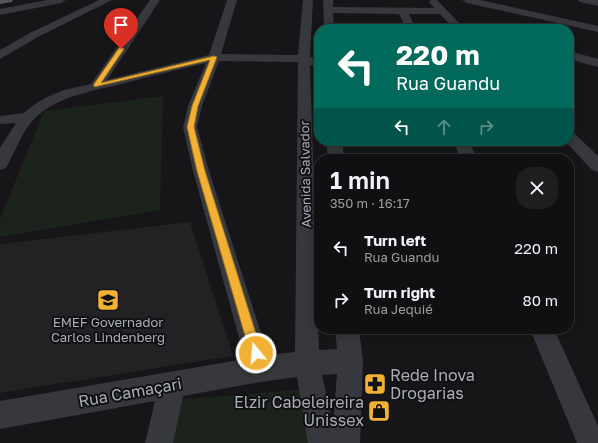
<!DOCTYPE html>
<html lang="en">
<head>
<meta charset="utf-8">
<style>
  :root { --surface:#101012; --page:#1e1e20; --text:#f1f3f6; --muted:#9c9d9f; --line:#303032 }
  body { margin:0; font-family:"Golos Text",sans-serif; background:var(--page); color:var(--text); height:100vh; display:flex; flex-direction:column; font-size:15px; white-space:nowrap }
  * { box-sizing:border-box; margin:0 }
  p { font-size:13px; color:var(--muted) }
  .icon { flex:none; width:22px; height:22px; fill:none; stroke:currentColor; stroke-width:2; stroke-linecap:round; stroke-linejoin:round }
  .map { position:relative; flex:1; overflow:hidden }
  .sheet { position:absolute; left:314px; top:154px; width:260px; height:180px; display:flex; flex-direction:column; background:var(--surface); border-radius:16px; box-shadow:0 2px 10px #0003,0 0 0 1px var(--line) }
  .sheet>* { flex:none }
  .top-card { position:absolute; left:314px; top:24px; width:260px; height:122px; border-radius:16px; box-shadow:0 2px 10px #0003,0 0 0 1px var(--line); background:#00695c; color:#fff; overflow:hidden }
  .pin { position:absolute; display:grid; place-items:center; width:34px; height:34px; color:#fff; margin:-41px -17px; border-radius:50% 50% 50% 0; rotate:-45deg; box-shadow:0 0 4px #0007 }
  .pin .icon { rotate:45deg }
  .me { position:absolute; width:44px; margin:-22px; rotate:343deg; stroke-linejoin:round; filter:drop-shadow(0 0 3px #0008) }
  .turn { display:flex; align-items:center; gap:14px; height:84px; padding:0 16px; font-size:18px }
  .turn .icon { width:52px; height:52px; stroke-width:2.5 }
  .turn b { display:block; font-size:28px; line-height:34px }
  .lanes { display:flex; align-items:center; height:38px; padding:0 16px; background:#0003; justify-content:center; gap:20px; direction:ltr }
  .lanes .off { opacity:.35 }
  .round { display:grid; place-items:center; flex:none; width:42px; height:42px; border-radius:16px; background:var(--page) }
  .headline { display:flex; align-items:center; justify-content:space-between; height:68px; padding:0 16px }
  h1 { font-size:24px; font-weight:600; line-height:30px }
  ul { padding:0; list-style:none }
  li { display:flex; align-items:center; gap:12px; height:52px; padding:0 16px }
  li div { flex:1 }
  li b { display:block; font-size:15px }
  li em { font-style:normal }
  .map>svg:first-child { display:block }
</style>
</head>
<body>
<div class="map">
<svg width="598" height="443" viewBox="0 0 598 443">
  <rect width="100%" height="100%" fill="#161618"/>
  <path fill="#222225" d="M190,222L233,356L0,393V244Z"/>
  <path fill="#1c231d" d="M163,96L160,210L0,237V219L44,111Z
    M309,389L316,443H164L172,400Z"/>
  <g fill="none" stroke-linecap="round" stroke-linejoin="round">
    <path fill="#37383d" fill-rule="evenodd" d="M47,0H66L61,3L0,15V9Z
      M99,0H112L38,37L0,59V50L30,33Z
      M150,0H160L107,80L209,55L227,0H237L221,54L298,55L303,0H313L310,57L319,59V67L310,65L319,350L337,349L335,329H359L363,361L360,443H308L297,377L260,382L183,396L173,443H145L155,401L0,429V401L245,359L193,171L183,127L188,106L206,63C179,69 152,76 125,83C95,91 59,95 35,118C21,132 16,151 6,168L0,170V148L16,123L0,124V116L24,113L35,104L47,97L64,90L91,84ZM219,61L298,62L295,352L268,355L209,171L197,127L202,106ZM337,374L333,426L322,375Z
      M323,0H333V7L434,8L429,2L431,0H437L465,29H454L440,14H409L416,29H406L399,14L333,13L334,29H324Z
      M462,0H480L598,26V32L467,3Z
      M578,0H598V6L580,2Z
      M569,51L598,59V67L569,59Z
      M569,131L574,133L598,156V172L592,170L565,141H569Z
      M326,141H342L344,159H328Z
      M453,141H469L477,159H461Z
      M530,329H554L598,426V443H577Z"/>
    <path fill="#53555c" fill-rule="evenodd" d="M0,0H13L12,2L0,4Z"/>
  </g>
  <path fill="#f2b134" stroke="#9d7322" d="M121,47L124,49L101,83L214,56L217,57L198,106L194,127L205,171L262,353L260,358L256,359L252,358L250,353L197,171L187,127L192,106L210,60L94,87V84L119,48Z"/>
  <defs>
    <g id="school-square" transform="scale(1.15)"><rect x="-9" y="-9" width="18" height="18" rx="4" fill="#f2b134" stroke="#111113"/><path d="M0-5L7-2L0 1L-7-2ZM-4 1L0 2.5L4 1V4Q0 6-4 4Z" fill="#111"/></g>
    <g id="pharmacy-square" transform="scale(1.15)"><rect x="-9" y="-9" width="18" height="18" rx="4" fill="#f2b134" stroke="#111113"/><path d="M-2-6h4v4h4v4h-4v4h-4v-4h-4v-4h4Z" fill="#111"/></g>
    <g id="shop-square" transform="scale(1.15)"><rect x="-9" y="-9" width="18" height="18" rx="4" fill="#f2b134" stroke="#111113"/><path d="M-5-2.5h2.3a2.7 3.5 0 0 1 5.4 0H5L5.5 6h-11ZM-1.5-2.5h3a1.5 2.3 0 0 0-3 0Z" fill="#111"/></g>
  </defs>
  <g fill-rule="evenodd">
    <use href="#school-square" x="108" y="300"/>
    <use href="#pharmacy-square" x="375" y="384"/>
    <use href="#shop-square" x="379" y="411"/>
  </g>
  <g text-anchor="middle" dominant-baseline="central" stroke-width="4" stroke-linejoin="round" paint-order="stroke">
    <g font-size="13" fill="#a8adb8" stroke="#111113">
      <text transform="translate(305 174) rotate(-91)">Avenida Salvador</text>
    </g>
    <g font-size="13" fill="#a8adb8" stroke="#111113">
      <text x="108" y="322">EMEF Governador<tspan x="108" dy="15">Carlos Lindenberg</tspan></text>
    </g>
    <g font-size="16" fill="#a8adb8" stroke="#111113" text-anchor="start">
      <text x="390" y="375">Rede Inova<tspan x="390" dy="18">Drogarias</tspan></text>
      <text x="364" y="402" text-anchor="end">Elzir Cabeleireira<tspan x="364" dy="18">Unissex</tspan></text>
    </g>
    <g font-size="16" fill="#a8adb8" stroke="#111113">
      <text transform="translate(130 392) rotate(-10)">Rua Camaçari</text>
    </g>
  </g>
</svg>
<div class="pin" style="left:121px;top:49px;background:#d93025"><svg class="icon" aria-label="arrive" viewBox="0 0 24 24"><path d="M6 21V4h12l-3 4 3 4H6"/></svg></div>
<svg class="me" style="left:256px;top:353px" viewBox="-20 -20 40 40"><circle r="17" fill="#f2b134" stroke="#fff" stroke-width="3"/><path d="M0-11L8 9 0 5-8 9z" fill="#fff"/></svg>
<div class="top-card">
<div class="turn"><svg class="icon" aria-label="left" viewBox="0 0 24 24"><path d="M17 20v-9H6M10 6l-5 5 5 5"/></svg><div><b>220 m</b>Rua Guandu</div></div>
<div class="lanes"><svg class="icon" aria-label="left" viewBox="0 0 24 24"><path d="M17 20v-9H6M10 6l-5 5 5 5"/></svg><svg class="icon off" aria-label="ahead" viewBox="0 0 24 24"><path d="M12 20V5M6 11l6-6 6 6"/></svg><svg class="icon off" aria-label="right" viewBox="0 0 24 24"><path d="M7 20v-9h11M14 6l5 5-5 5"/></svg></div>
</div>
<section class="sheet">
<div class="headline"><div><h1>1 min</h1><p>350 m · 16:17</p></div><a class="round"><svg class="icon" aria-label="close" viewBox="0 0 24 24"><path d="M6 6l12 12M18 6L6 18"/></svg></a></div>
<ul>
<li><svg class="icon" aria-label="left" viewBox="0 0 24 24"><path d="M17 20v-9H6M10 6l-5 5 5 5"/></svg><div><b>Turn left</b><p>Rua Guandu</p></div><em>220 m</em></li>
<li><svg class="icon" aria-label="right" viewBox="0 0 24 24"><path d="M7 20v-9h11M14 6l5 5-5 5"/></svg><div><b>Turn right</b><p>Rua Jequié</p></div><em>80 m</em></li>
</ul>
</section>
</div>
</body>
</html>
